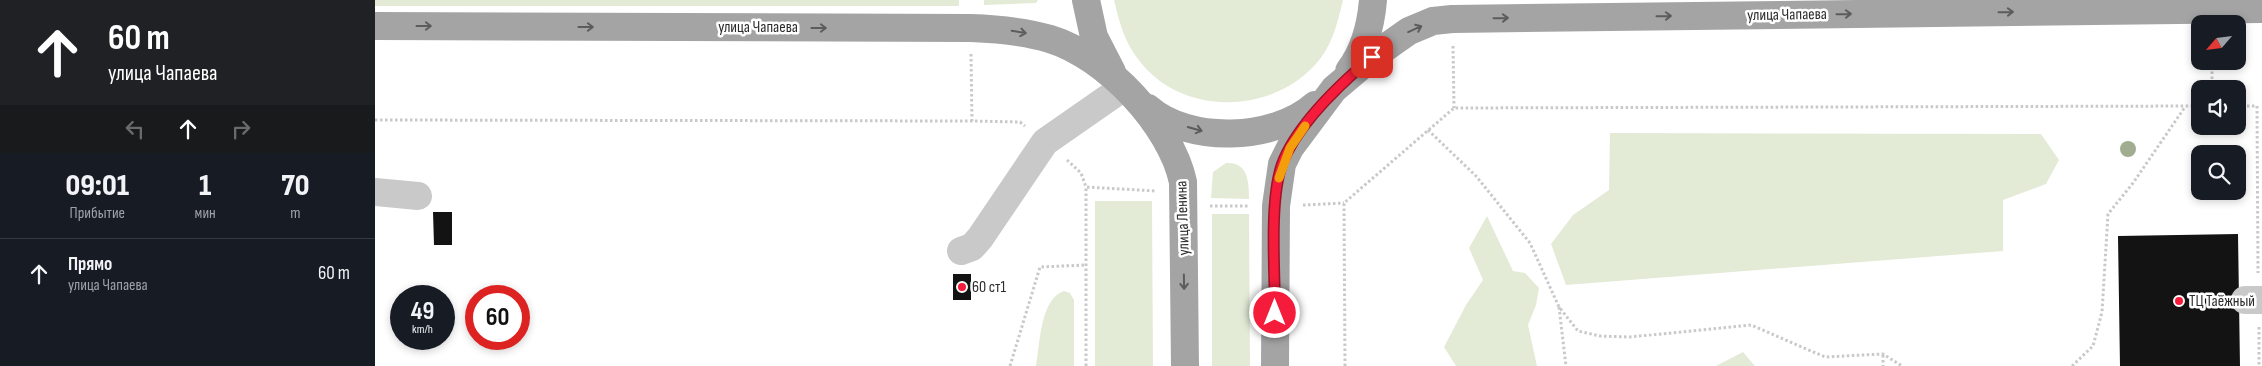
<!DOCTYPE html>
<html lang="ru">
<head>
<meta charset="utf-8">
<style>
  :root { --surface:#171b24; --page:#20242c; --text:#f1f3f6; --muted:#9ea1a6; --line:#363941 }
  body { margin:0; font-family:"Sofia Sans Condensed",sans-serif; background:var(--page); color:var(--text); height:100vh; display:flex; flex-direction:column; font-size:19px; white-space:nowrap }
  * { box-sizing:border-box; margin:0 }
  p { font-size:16px; color:var(--muted) }
  .icon { flex:none; width:28px; height:28px; fill:none; stroke:currentColor; stroke-width:2; stroke-linecap:round; stroke-linejoin:round }
  .map { position:relative; flex:1; overflow:hidden }
  .panel { display:flex; flex-direction:column; background:var(--surface); width:375px }
  .panel>* { flex:none }
  .guide { background:#202124; color:#fff; overflow:hidden }
  .needle { width:32px; rotate:242deg }
  .controls { position:absolute; left:1816px; top:15px; display:grid; gap:10px }
  .controls a { display:grid; place-items:center; width:55px; height:55px; border-radius:10px; background:var(--surface); box-shadow:0 2px 8px #0003; font-size:25px }
  .speed { position:absolute; left:15px; top:285px; display:flex; gap:10px; font-size:25px; font-weight:700; text-align:center }
  .speed>* { display:grid; place-content:center; width:65px; height:65px; border-radius:50%; background:var(--surface); box-shadow:0 2px 8px #0003; line-height:1 }
  .speed small { font-size:12px; font-weight:400 }
  .speed .limit { border:8px solid #d22; background:#fff; color:#111 }
  .pin { position:absolute; display:grid; place-items:center; width:42px; height:42px; color:#fff; margin:-21px; border-radius:10px; box-shadow:0 2px 8px #0006 }
  .me { position:absolute; width:55px; margin:-28px; rotate:0deg; stroke-linejoin:round; filter:drop-shadow(0 0 4px #0008) }
  .turn { display:flex; align-items:center; gap:18px; height:105px; padding:0 25px; font-size:22px }
  .turn .icon { width:65px; height:65px; stroke-width:2.5 }
  .turn b { display:block; font-size:35px; line-height:42px }
  .lanes { display:flex; align-items:center; height:48px; padding:0 25px; background:#0003; justify-content:center; gap:25px; direction:ltr }
  .lanes .off { opacity:.35 }
  .eta { display:flex; justify-content:space-evenly; align-items:center; height:85px; text-align:center }
  .eta b { font-size:30px; font-weight:800; line-height:35px }
  ul { padding:0; list-style:none }
  li { display:flex; align-items:center; gap:15px; height:70px; padding:0 25px; border-top:1px solid var(--line) }
  li div { flex:1 }
  li b { display:block; font-size:19px }
  li em { font-style:normal }
  main { display:flex; flex:1; min-height:0 }
  .map>svg:first-child { display:block }
</style>
</head>
<body>
<main>
<section class="panel">
<div class="guide">
<div class="turn"><svg class="icon" aria-label="ahead" viewBox="0 0 24 24"><path d="M12 20V5M6 11l6-6 6 6"/></svg><div><b>60 m</b>улица Чапаева</div></div>
<div class="lanes"><svg class="icon off" aria-label="left" viewBox="0 0 24 24"><path d="M17 20v-9H6M10 6l-5 5 5 5"/></svg><svg class="icon" aria-label="ahead" viewBox="0 0 24 24"><path d="M12 20V5M6 11l6-6 6 6"/></svg><svg class="icon off" aria-label="right" viewBox="0 0 24 24"><path d="M7 20v-9h11M14 6l5 5-5 5"/></svg></div>
</div>
<div class="eta">
<div><b>09:01</b><p>Прибытие</p></div>
<div><b>1</b><p>мин</p></div>
<div><b>70</b><p>m</p></div>
</div>
<ul>
<li><svg class="icon" aria-label="ahead" viewBox="0 0 24 24"><path d="M12 20V5M6 11l6-6 6 6"/></svg><div><b>Прямо</b><p>улица Чапаева</p></div><em>60 m</em></li>
</ul>
</section>
<div class="map">
<svg width="1887" height="366" viewBox="0 0 1887 366">
  <rect width="100%" height="100%" fill="#fff"/>
  <path fill="#e3ebd7" d="M0,0H584V6H0Z
    M609,0H663L661,3L609,5Z
    M739,0H968C963,21 958,42 945,59C901,115 806,118 763,59C749,41 744,21 739,0Z
    M1235,133L1666,134L1684,160L1671,184L1628,200V251L1191,285L1176,244L1198,215L1234,190Z
    M851,163C873,162 874,181 874,199L836,198L838,172Z
    M720,201H777L778,366H720Z
    M837,214H874L875,366H837Z
    M1112,216L1138,271L1150,273L1164,288L1161,305L1153,325L1162,366H1081L1069,347L1091,305L1108,280L1094,248Z
    M689,291L695,293L699,300V366H661C665,344 665,299 689,291Z
    M1368,352L1380,366H1341Z"/>
  <path fill="#131313" d="M58,212H77V245H59Z
    M1863,234L1865,366H1745L1743,236Z
    M578,274H596V300H578Z"/>
  <g fill="none" stroke-linecap="round" stroke-linejoin="round">
    <path stroke="#c9c9c9" stroke-width="3" stroke-dasharray="2.5 2.5" stroke-linecap="butt" d="M1078,46L1079,108
      M596,54L597,121
      M1837,89V61
      M1862,106H1882L1883,273
      M0,120L597,121L645,122L650,126
      M1053,130L1101,176L1155,243L1184,307L1203,331L1225,336L1255,337L1376,325L1450,357L1508,354L1527,366
      M692,160L706,173L711,187
      M928,205L969,203
      M835,206H874
      M1184,307L1191,366
      M1884,327V366
      M1508,355V366
      M635,366L665,267L711,265
      M711,366V187L781,191
      M970,366L969,203L1079,108L1825,106
      M1697,366L1718,346L1727,312L1733,214L1758,183L1810,107"/>
    <path stroke="#c9c9c9" stroke-width="28" d="M0,192L43,196
      M586,251L597,247L605,238L670,142L749,87
      M1870,300H1887"/>
    <path stroke="#a4a4a4" stroke-width="28" d="M711,0L719,37L737,72
      M0,26L596,28C623,29 649,31 675,39C731,56 796,125 808,182L810,366
      M974,71C989,51 996,24 998,0
      M773,108C814,144 899,141 940,105
      M900,366L901,206L907,164L915,148L959,89L997,57L1034,31L1058,21L1077,19L1887,9"/>
  </g>
  <circle fill="#a0ad90" cx="1753" cy="149" r="8"/>
  <defs><path id="oneway-shaft" d="M-6 0H5M1.5-3L5.5 0L1.5 3" fill="none" stroke-width="1.6" stroke-linecap="round" stroke-linejoin="round" transform="scale(1.25)"/></defs>
  <g stroke="#5c5c5c">
    <use href="#oneway-shaft" transform="translate(1631 12) rotate(-1)"/>
    <use href="#oneway-shaft" transform="translate(1469 14) rotate(-1)"/>
    <use href="#oneway-shaft" transform="translate(1289 16) rotate(-1)"/>
    <use href="#oneway-shaft" transform="translate(1126 18) rotate(-1)"/>
    <use href="#oneway-shaft" transform="translate(49 26)"/>
    <use href="#oneway-shaft" transform="translate(211 27)"/>
    <use href="#oneway-shaft" transform="translate(444 28)"/>
    <use href="#oneway-shaft" transform="translate(1040 29) rotate(-24)"/>
    <use href="#oneway-shaft" transform="translate(644 32) rotate(10)"/>
    <use href="#oneway-shaft" transform="translate(820 129) rotate(16)"/>
    <use href="#oneway-shaft" transform="translate(809 282) rotate(89)"/>
  </g>
  <g fill="none" stroke-linecap="round" stroke-linejoin="round">
    <g stroke="#9f1226" stroke-width="12">
      <path id="route" d="M900,313C900,271 894,202 907,164C922,124 965,84 997,57"/>
    </g>
    <use href="#route" stroke="#f41c3a" stroke-width="9"/>
    <path stroke="#f59e0b" stroke-width="9" d="M904,178L915,148L930,126"/>
  </g>
  <g fill="#f41c3a" stroke="#fff" stroke-width="2">
    <circle cx="587" cy="287" r="5"/>
    <circle cx="1804" cy="301" r="5"/>
  </g>
  <g text-anchor="middle" dominant-baseline="central" stroke-width="5" stroke-linejoin="round" paint-order="stroke">
    <g font-size="16" fill="#2c2c2c" stroke="#fff">
      <text transform="translate(1412 15) rotate(-1)">улица Чапаева</text>
      <text x="383" y="27">улица Чапаева</text>
      <text transform="translate(808 218) rotate(-92)">улица Ленина</text>
    </g>
    <g font-size="16" fill="#2c2c2c" stroke="#fff" text-anchor="start">
      <text x="597" y="287">60 ст1</text>
      <text x="1814" y="301">ТЦ Таёжный</text>
    </g>
  </g>
</svg>
<div class="controls">
<a><svg class="needle" viewBox="-14 -14 28 28"><path d="M0-13l5 13h-10z" fill="#e53935"/><path d="M0 13l5-13h-10z" fill="#9ea1a6"/></svg></a>
<a><svg class="icon" aria-label="sound" viewBox="0 0 24 24"><path d="M4 9h4l5-4v14l-5-4H4zM17 9q2 3 0 6"/></svg></a>
<a><svg class="icon" aria-label="search" viewBox="0 0 24 24"><circle cx="10" cy="10" r="6"/><path d="M15 15l6 6"/></svg></a>
</div>
<div class="speed"><div>49<small>km/h</small></div><div class="limit">60</div></div>
<div class="pin" style="left:997px;top:57px;background:#d93025"><svg class="icon" aria-label="arrive" viewBox="0 0 24 24"><path d="M6 21V4h12l-3 4 3 4H6"/></svg></div>
<svg class="me" style="left:900px;top:313px" viewBox="-20 -20 40 40"><circle r="17" fill="#f41c3a" stroke="#fff" stroke-width="3"/><path d="M0-11L8 9 0 5-8 9z" fill="#fff"/></svg>
</div>
</main>
</body>
</html>
